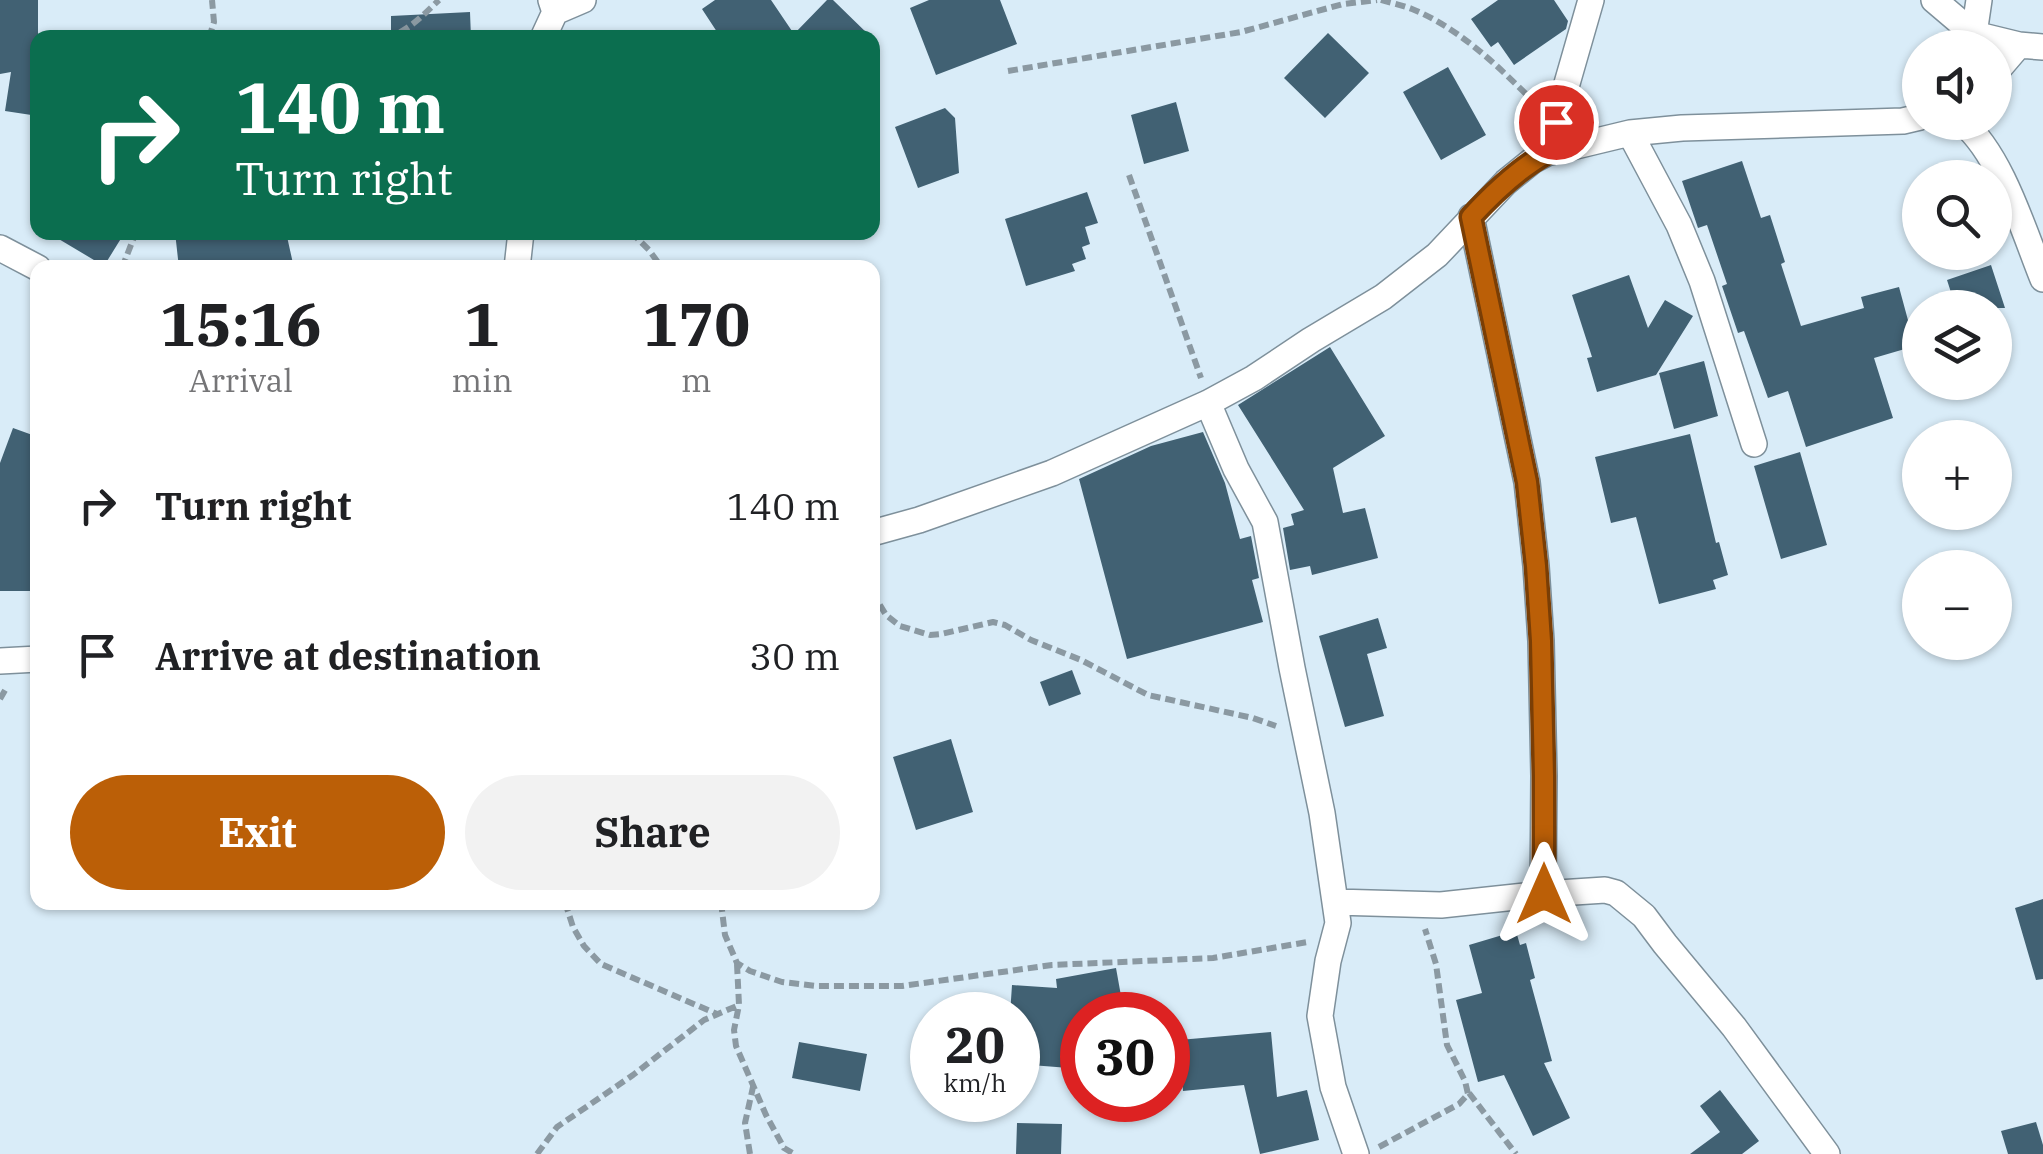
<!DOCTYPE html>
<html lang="en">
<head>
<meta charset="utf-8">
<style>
  :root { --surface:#fff; --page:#f2f2f2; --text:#202124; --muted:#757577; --accent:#bb5f07 }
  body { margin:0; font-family:"IBM Plex Serif",serif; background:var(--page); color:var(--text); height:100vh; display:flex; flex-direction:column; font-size:38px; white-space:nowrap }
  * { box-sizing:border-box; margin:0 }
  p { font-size:32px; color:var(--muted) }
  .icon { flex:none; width:55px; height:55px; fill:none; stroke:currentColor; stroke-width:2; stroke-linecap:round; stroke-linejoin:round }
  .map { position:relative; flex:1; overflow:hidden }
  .side { position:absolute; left:30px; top:260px; width:850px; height:650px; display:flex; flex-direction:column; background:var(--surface); border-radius:20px; box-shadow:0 2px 8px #0004 }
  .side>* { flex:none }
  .banner { position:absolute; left:30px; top:30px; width:850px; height:210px; border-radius:20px; box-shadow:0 2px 8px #0004; background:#0b6e4f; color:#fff; overflow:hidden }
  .tools { position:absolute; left:1902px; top:30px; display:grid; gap:20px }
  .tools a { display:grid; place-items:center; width:110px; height:110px; border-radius:50%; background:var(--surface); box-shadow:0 2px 8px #0004; font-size:50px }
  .speed { position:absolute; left:910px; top:992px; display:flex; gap:20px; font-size:50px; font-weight:700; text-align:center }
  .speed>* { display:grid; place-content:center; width:130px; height:130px; border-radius:50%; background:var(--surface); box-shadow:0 2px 8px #0004; line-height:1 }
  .speed small { font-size:25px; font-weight:400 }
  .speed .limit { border:15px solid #d22; background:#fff; color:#111 }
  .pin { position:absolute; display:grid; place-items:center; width:85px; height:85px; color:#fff; margin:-42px; border:5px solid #fff; border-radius:50%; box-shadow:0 2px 10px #0007 }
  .me { position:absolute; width:110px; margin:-55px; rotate:0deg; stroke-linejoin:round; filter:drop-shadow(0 0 8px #0008) }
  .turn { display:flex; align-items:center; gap:35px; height:210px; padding:0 40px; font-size:45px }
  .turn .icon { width:130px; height:130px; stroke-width:2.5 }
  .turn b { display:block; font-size:70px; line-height:85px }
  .eta { display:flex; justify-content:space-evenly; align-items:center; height:170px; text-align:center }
  .eta b { font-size:60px; font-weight:800; line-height:70px }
  .primary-button { display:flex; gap:20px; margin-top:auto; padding:20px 40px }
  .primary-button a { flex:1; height:115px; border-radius:60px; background:var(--accent); color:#fff; font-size:40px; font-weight:800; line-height:115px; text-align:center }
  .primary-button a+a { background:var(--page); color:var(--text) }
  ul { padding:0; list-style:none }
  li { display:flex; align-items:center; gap:30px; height:150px; padding:0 40px }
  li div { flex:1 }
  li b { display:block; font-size:38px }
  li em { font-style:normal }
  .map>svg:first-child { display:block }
</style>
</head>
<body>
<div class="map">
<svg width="2043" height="1154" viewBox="0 0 2043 1154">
  <rect width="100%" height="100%" fill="#d9ecf8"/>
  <path fill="#416173" d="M0,0H38V116L5,111L11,72L0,74Z
    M715,0H771L794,34L827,0H833L872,38H721L702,9Z
    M929,0H1000L1017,44L936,75L910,8Z
    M1498,0H1554L1568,21L1566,29L1514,65L1498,42L1491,47L1471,19Z
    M470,12L471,38H391V16Z
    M1328,33L1369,73L1325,118L1284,78Z
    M1448,67L1486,135L1441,160L1403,92Z
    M1176,102L1189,151L1144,164L1131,115Z
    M945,108L955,118L959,173L918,188L895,127Z
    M1742,161L1761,218L1770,215L1785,262L1781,264L1801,326L1864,308L1861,297L1899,287L1915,346L1874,358L1893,418L1806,447L1788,391L1768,398L1744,331L1738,333L1722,286L1727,284L1707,225L1698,228L1682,181Z
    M1087,192L1098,223L1085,227L1090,244L1082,247L1086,259L1072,264L1075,271L1026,286L1005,219Z
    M47,232H125L104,266Z
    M175,232H286L294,268H179Z
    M1991,265L2005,308H1956L1947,280Z
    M1629,275L1648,328L1665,300L1693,316L1656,375L1597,392L1587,358L1592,357L1572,295Z
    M1330,347L1385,436L1333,468L1343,513L1365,508L1378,558L1312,575L1310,566L1290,570L1283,528L1294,525L1291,514L1304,510L1238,405Z
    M1704,361L1718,416L1674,429L1659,373Z
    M13,428L38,437V583H31V591H0V463Z
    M1203,432L1225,483L1240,539L1251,536L1259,578L1252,580L1263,622L1127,659L1079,479L1151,446Z
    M1690,434L1716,543L1719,542L1728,575L1713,580L1716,589L1659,604L1636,517L1611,523L1595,457Z
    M1800,452L1827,545L1781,559L1754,466Z
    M1378,618L1387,648L1367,654L1384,716L1345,727L1319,636Z
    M1072,670L1081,694L1049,706L1040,682Z
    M951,739L973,812L916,830L893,757Z
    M2043,899V979L2036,980L2015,908Z
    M1516,931L1520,945L1526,943L1535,978L1530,980L1552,1061L1544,1063L1570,1118L1533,1136L1504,1075L1478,1082L1456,1000L1482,993L1469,945Z
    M1116,968L1123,1007L1082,1014V1069L1018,1064V1015H1010L1012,985L1057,988L1056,979Z
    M1271,1032L1277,1097L1307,1090L1319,1140L1260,1154L1244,1085L1183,1091L1179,1040Z
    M799,1042L867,1054L860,1091L792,1078Z
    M1720,1090L1759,1141L1742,1154H1690L1720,1132L1700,1106Z
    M2036,1122L2043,1145V1154H2008L2001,1131Z
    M1017,1123L1062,1124L1061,1154H1016Z"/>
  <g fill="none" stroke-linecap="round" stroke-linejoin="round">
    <g stroke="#7e909b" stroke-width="28">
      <path id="minor" d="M1934,0L1974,34L2019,45L2043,47
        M555,12L583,0
        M1974,34L1979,0
        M543,38L555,12L551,0
        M1995,73L2019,45
        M1962,122C2001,154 2024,232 2043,279
        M1630,133L1679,225L1702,281L1754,444
        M1547,153L1591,0
        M1471,217L1527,482L1536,566L1541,641L1544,776L1543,894
        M0,248L38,268
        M517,268L521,232
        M1208,403L1236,469L1265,522L1292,668L1322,813L1338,923L1328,961L1320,1016L1333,1087L1356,1154
        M872,533L919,520L1052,473L1208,403L1254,378L1311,340L1383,297L1437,255L1506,182L1532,161L1547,153L1630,133L1682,128L1903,121L1920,117
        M0,661L38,659
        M1335,902L1441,905L1543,894L1605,890L1616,893L1644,916L1665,944L1734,1027L1827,1154"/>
    </g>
    <path stroke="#8b99a2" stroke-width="6" stroke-dasharray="10 5" stroke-linecap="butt" d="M1381,0C1391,3 1402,5 1412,9C1459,28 1498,66 1533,101
      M209,38L214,22L212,0
      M386,38C409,31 422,16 439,0
      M1008,71L1241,32L1343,4L1377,0
      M1129,175L1201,378
      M631,232L649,250L662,268
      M122,268L136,232
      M872,592L886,615L900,626L930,635L941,634L993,622L1005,625L1031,640L1081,660L1148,695L1253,718L1276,726
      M0,699L7,687
      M565,902L573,927L584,946L601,964L717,1014
      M721,902L725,935L737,963L750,971L782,982L816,986H902L1052,965L1213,958L1308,942
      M737,964L739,1005L734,1030L736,1046L766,1115L784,1148L794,1154
      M1469,1093L1516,1154
      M1379,1147L1459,1104L1468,1094L1465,1081L1447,1045L1436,964L1425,929
      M537,1154L557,1127L633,1075L704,1020L739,1005
      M750,1154L745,1123L753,1087"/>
    <use href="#minor" stroke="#fff" stroke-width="25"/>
  </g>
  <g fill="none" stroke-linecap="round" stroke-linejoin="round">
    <g stroke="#7a3e05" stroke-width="25">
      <path id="route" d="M1544,894V776L1541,641L1536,566L1527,482L1471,217C1494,192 1518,169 1547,153L1556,122"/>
    </g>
    <use href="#route" stroke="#bb5f07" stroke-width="18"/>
  </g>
</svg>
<div class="tools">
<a><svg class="icon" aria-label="sound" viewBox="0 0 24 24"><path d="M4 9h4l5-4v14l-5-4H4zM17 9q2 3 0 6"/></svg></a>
<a><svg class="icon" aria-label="search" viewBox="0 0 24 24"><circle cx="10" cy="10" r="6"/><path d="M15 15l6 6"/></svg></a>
<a><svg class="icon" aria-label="layers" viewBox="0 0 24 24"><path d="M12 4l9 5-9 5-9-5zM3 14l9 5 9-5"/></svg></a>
<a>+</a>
<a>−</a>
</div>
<div class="speed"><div>20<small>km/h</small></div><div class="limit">30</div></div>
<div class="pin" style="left:1556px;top:122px;background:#d93025"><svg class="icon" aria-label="arrive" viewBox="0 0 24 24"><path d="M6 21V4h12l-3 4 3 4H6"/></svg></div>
<svg class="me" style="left:1544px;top:894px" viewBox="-20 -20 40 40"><path d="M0-17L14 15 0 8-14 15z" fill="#bb5f07" stroke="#fff" stroke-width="4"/></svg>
<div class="banner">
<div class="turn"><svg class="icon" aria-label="right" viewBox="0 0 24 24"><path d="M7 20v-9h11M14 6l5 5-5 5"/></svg><div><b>140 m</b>Turn right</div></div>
</div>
<section class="side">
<div class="eta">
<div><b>15:16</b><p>Arrival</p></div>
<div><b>1</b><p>min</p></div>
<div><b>170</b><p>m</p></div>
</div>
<ul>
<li><svg class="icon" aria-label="right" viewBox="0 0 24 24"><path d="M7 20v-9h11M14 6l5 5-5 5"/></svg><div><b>Turn right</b></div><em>140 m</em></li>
<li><svg class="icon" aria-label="arrive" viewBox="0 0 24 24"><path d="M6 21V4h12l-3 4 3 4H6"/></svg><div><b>Arrive at destination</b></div><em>30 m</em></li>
</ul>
<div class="primary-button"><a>Exit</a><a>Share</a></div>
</section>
</div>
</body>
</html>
